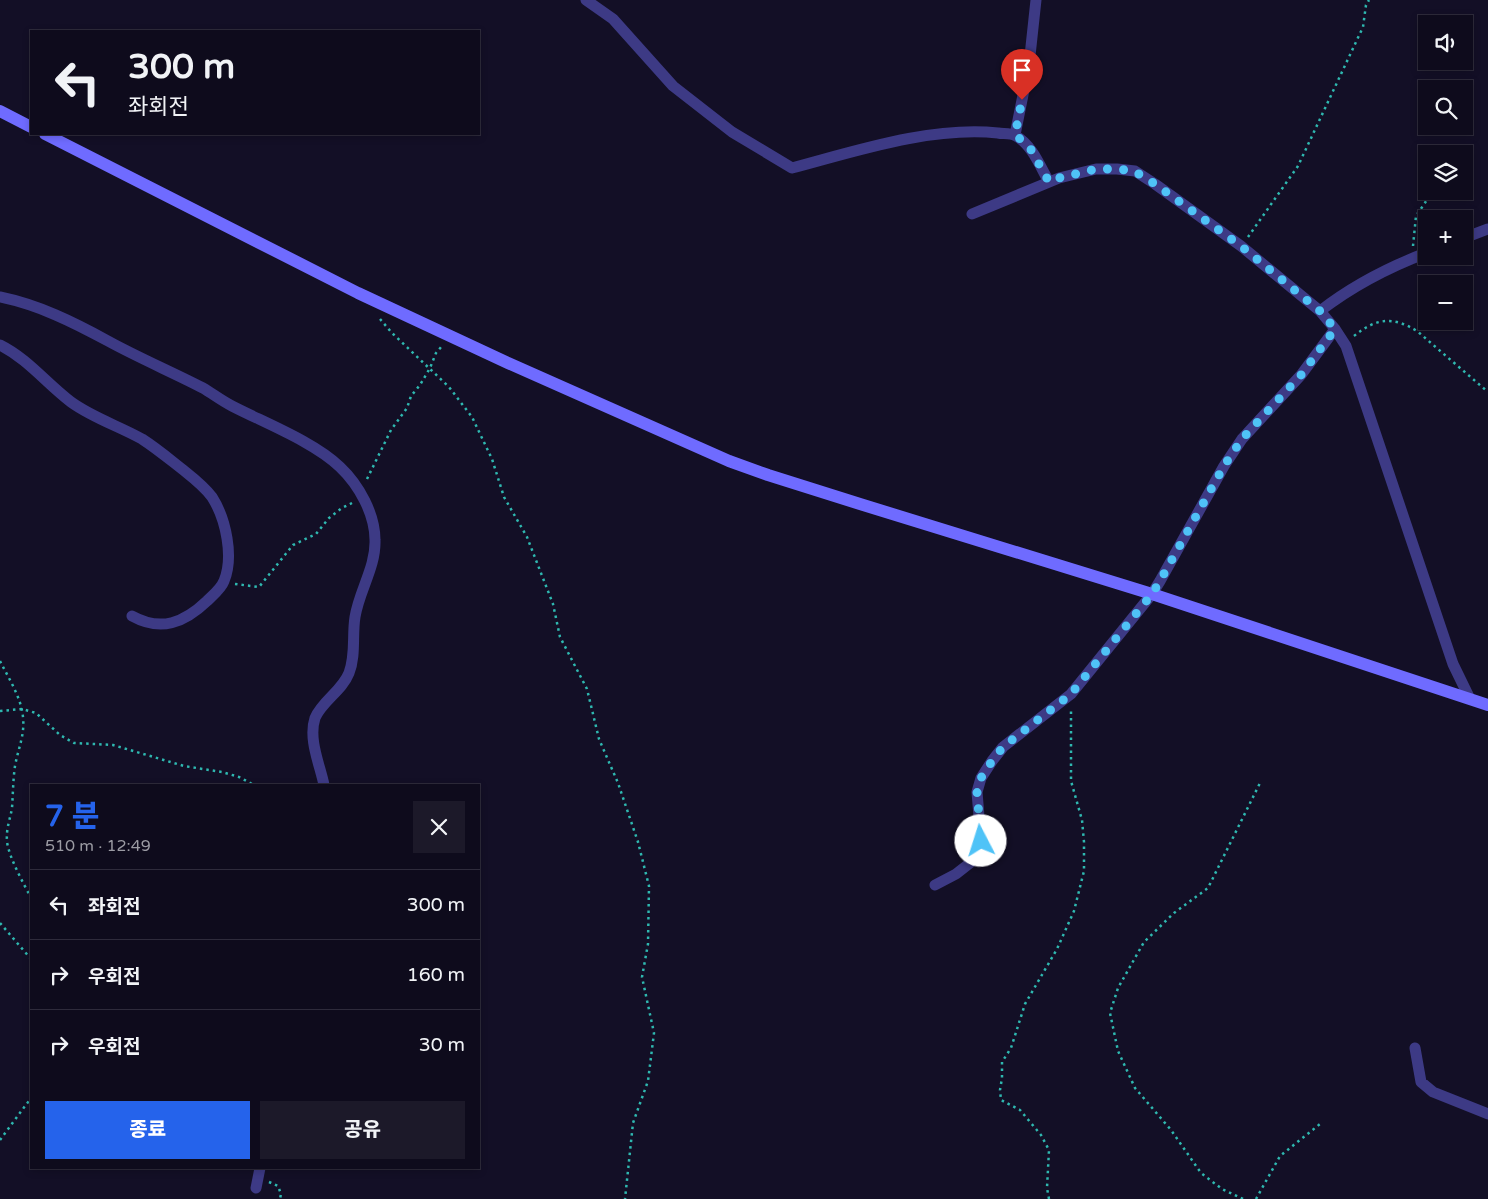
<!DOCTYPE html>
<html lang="ko">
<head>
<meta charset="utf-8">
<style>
  :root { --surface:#0e0b1c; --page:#1c1929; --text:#f1f3f6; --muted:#9b9ba3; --line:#2e2b3b; --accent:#2563eb }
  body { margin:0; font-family:"Varela Round","Noto Sans KR",sans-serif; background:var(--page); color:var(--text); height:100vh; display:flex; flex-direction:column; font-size:19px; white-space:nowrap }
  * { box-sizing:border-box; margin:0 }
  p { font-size:16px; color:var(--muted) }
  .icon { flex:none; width:28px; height:28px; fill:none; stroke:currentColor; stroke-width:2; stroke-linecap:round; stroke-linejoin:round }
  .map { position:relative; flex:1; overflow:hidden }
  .drawer { position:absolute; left:30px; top:784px; width:450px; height:385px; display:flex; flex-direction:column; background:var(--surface); border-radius:0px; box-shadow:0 2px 8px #0003,0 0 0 1px var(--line) }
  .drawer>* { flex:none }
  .guide { position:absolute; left:30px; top:30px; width:450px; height:105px; border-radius:0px; box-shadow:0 2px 8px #0003,0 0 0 1px var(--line); background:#0e0b1c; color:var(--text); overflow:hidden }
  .controls { position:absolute; left:1418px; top:15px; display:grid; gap:10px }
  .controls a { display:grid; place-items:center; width:55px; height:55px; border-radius:0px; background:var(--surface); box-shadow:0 2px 8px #0003,0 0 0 1px var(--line); font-size:25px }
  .pin { position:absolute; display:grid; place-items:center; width:42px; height:42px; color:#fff; margin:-51px -21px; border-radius:50% 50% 50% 0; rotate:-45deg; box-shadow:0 0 5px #0007 }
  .pin .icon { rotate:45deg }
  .me { position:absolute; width:55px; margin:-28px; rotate:355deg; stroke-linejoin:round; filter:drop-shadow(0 0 4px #0008) }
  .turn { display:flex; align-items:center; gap:18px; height:105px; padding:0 15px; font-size:22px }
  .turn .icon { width:65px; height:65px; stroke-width:2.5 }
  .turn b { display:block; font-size:35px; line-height:42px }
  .round { display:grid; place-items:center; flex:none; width:52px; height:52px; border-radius:0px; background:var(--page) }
  .summary { display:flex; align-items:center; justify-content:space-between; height:85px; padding:0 15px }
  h1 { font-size:30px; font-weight:800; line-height:38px; color:var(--accent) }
  .primary-button { display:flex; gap:10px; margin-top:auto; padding:10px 15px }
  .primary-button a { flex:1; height:58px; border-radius:0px; background:var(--accent); color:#fff; font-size:20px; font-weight:800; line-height:58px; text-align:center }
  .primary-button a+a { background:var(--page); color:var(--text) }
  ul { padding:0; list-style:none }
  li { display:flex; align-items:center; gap:15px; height:70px; padding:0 15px; border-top:1px solid var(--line) }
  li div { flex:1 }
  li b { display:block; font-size:19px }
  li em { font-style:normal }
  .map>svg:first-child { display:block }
</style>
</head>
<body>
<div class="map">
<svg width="1488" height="1199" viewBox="0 0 1488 1199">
  <rect width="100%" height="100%" fill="#130f26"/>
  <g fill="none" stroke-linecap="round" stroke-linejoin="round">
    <path stroke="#2fb8b0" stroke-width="2.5" stroke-dasharray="2.5 4" stroke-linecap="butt" d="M1248,237L1298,166L1363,27L1366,5L1369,0
      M1413,246L1416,216L1433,191
      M380,319L392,333L449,387L472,417L492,459L504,497L527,537L553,604L560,637L587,689L599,739L618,783L638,842L649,886L648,944L642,977L654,1033L648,1081L633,1123L625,1199
      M1354,336C1376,318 1393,316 1417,331L1488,392
      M367,479L391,430L407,408L411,396L420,385L430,368L436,353L442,346
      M235,584L259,587L293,545L316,534L329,518L342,508L352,503
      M0,661C9,679 21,697 23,717C25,735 18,749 15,766C13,780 13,794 12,808C10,820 6,828 7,842C10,860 23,882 31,898
      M0,711L22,709L36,713L60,735L74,743L113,745L184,766L222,772L239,777L254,785
      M0,923L31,959
      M0,1140L31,1098
      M269,1182L278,1186L281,1194L280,1199
      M1049,1199L1047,1188L1049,1150L1041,1135L1020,1110L1001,1100L1000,1090L1002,1078V1062L1011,1048L1025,1004L1057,949L1074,911L1084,871V842L1082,820L1071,781V711
      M1243,1199L1222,1189L1201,1173L1171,1130L1135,1088L1118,1051L1110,1013L1118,988L1144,942L1174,913L1208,888L1260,783
      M1256,1199L1280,1156L1320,1124"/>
    <path stroke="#3d3a85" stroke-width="11" d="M586,0L613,19L673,86L732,132L792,168C856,151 931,126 998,133C1003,134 1011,133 1016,136C1032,145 1040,166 1049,182
      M1015,135L1029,65L1036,0
      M972,214L1059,178L1096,169H1117L1135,171L1155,184L1241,246L1320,311L1335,329L1346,346L1453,664L1470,699
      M1464,238L1488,229
      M0,297C39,305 73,322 108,341C139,358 172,372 203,388C213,394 222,401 232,406C265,423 314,442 340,467C359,485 375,514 375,540C376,567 359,591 355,617C352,635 356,655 349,673C342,691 322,701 315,718C308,739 320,765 324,785
      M1320,311C1351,287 1389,267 1426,253
      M0,345C28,359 46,383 71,402C93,418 119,426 142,439C156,448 168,458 182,469C192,477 204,486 212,497C226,519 234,557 224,581C221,589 212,596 207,601C184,623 161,632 132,616
      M935,885L956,874L970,863L977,854L981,841L977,792L981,778L992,761L1003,747L1071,694L1152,594L1160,581L1224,466L1242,439L1301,375L1335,329
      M1415,1048L1421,1082L1433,1092L1488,1114
      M256,1188L260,1168"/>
    <path stroke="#6f6bff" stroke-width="12" d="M0,111L31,127
      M45,134L358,293L508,363L729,461L768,475L860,504L1152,594L1488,705"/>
  </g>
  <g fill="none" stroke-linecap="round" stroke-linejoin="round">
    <path stroke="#4fc3f7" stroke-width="9" stroke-dasharray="0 16.2" d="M981,841L977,792L981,778L992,761L1003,747L1071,694L1152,594L1160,581L1224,466L1242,439L1301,375L1335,329L1320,311L1241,246L1155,184L1134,171L1117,169H1096L1059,178L1049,182L1029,146L1015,135L1022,100"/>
  </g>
</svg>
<div class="controls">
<a><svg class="icon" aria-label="sound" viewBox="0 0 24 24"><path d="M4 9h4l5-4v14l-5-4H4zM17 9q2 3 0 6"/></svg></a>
<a><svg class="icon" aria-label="search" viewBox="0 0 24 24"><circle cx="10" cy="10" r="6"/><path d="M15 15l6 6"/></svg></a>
<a><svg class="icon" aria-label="layers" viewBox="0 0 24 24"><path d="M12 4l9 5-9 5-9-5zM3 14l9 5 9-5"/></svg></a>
<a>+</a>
<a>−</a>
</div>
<div class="pin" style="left:1022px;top:100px;background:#d93025"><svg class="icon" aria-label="arrive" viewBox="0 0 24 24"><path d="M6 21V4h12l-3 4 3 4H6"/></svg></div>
<svg class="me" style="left:981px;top:841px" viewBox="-20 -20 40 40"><circle r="19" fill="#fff"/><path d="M0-13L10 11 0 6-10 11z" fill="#4fc3f7"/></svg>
<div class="guide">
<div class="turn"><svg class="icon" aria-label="left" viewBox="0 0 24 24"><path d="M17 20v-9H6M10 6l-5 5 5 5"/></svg><div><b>300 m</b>좌회전</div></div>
</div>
<section class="drawer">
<div class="summary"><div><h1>7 분</h1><p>510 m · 12:49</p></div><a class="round"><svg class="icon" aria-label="close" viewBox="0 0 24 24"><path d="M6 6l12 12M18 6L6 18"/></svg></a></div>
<ul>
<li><svg class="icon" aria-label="left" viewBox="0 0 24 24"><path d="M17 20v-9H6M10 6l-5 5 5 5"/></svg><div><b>좌회전</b></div><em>300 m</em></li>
<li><svg class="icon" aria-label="right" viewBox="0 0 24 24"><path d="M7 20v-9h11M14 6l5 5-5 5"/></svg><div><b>우회전</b></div><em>160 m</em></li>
<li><svg class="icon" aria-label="right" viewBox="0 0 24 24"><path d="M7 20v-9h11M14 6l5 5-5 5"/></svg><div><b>우회전</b></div><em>30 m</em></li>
</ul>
<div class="primary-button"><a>종료</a><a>공유</a></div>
</section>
</div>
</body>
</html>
